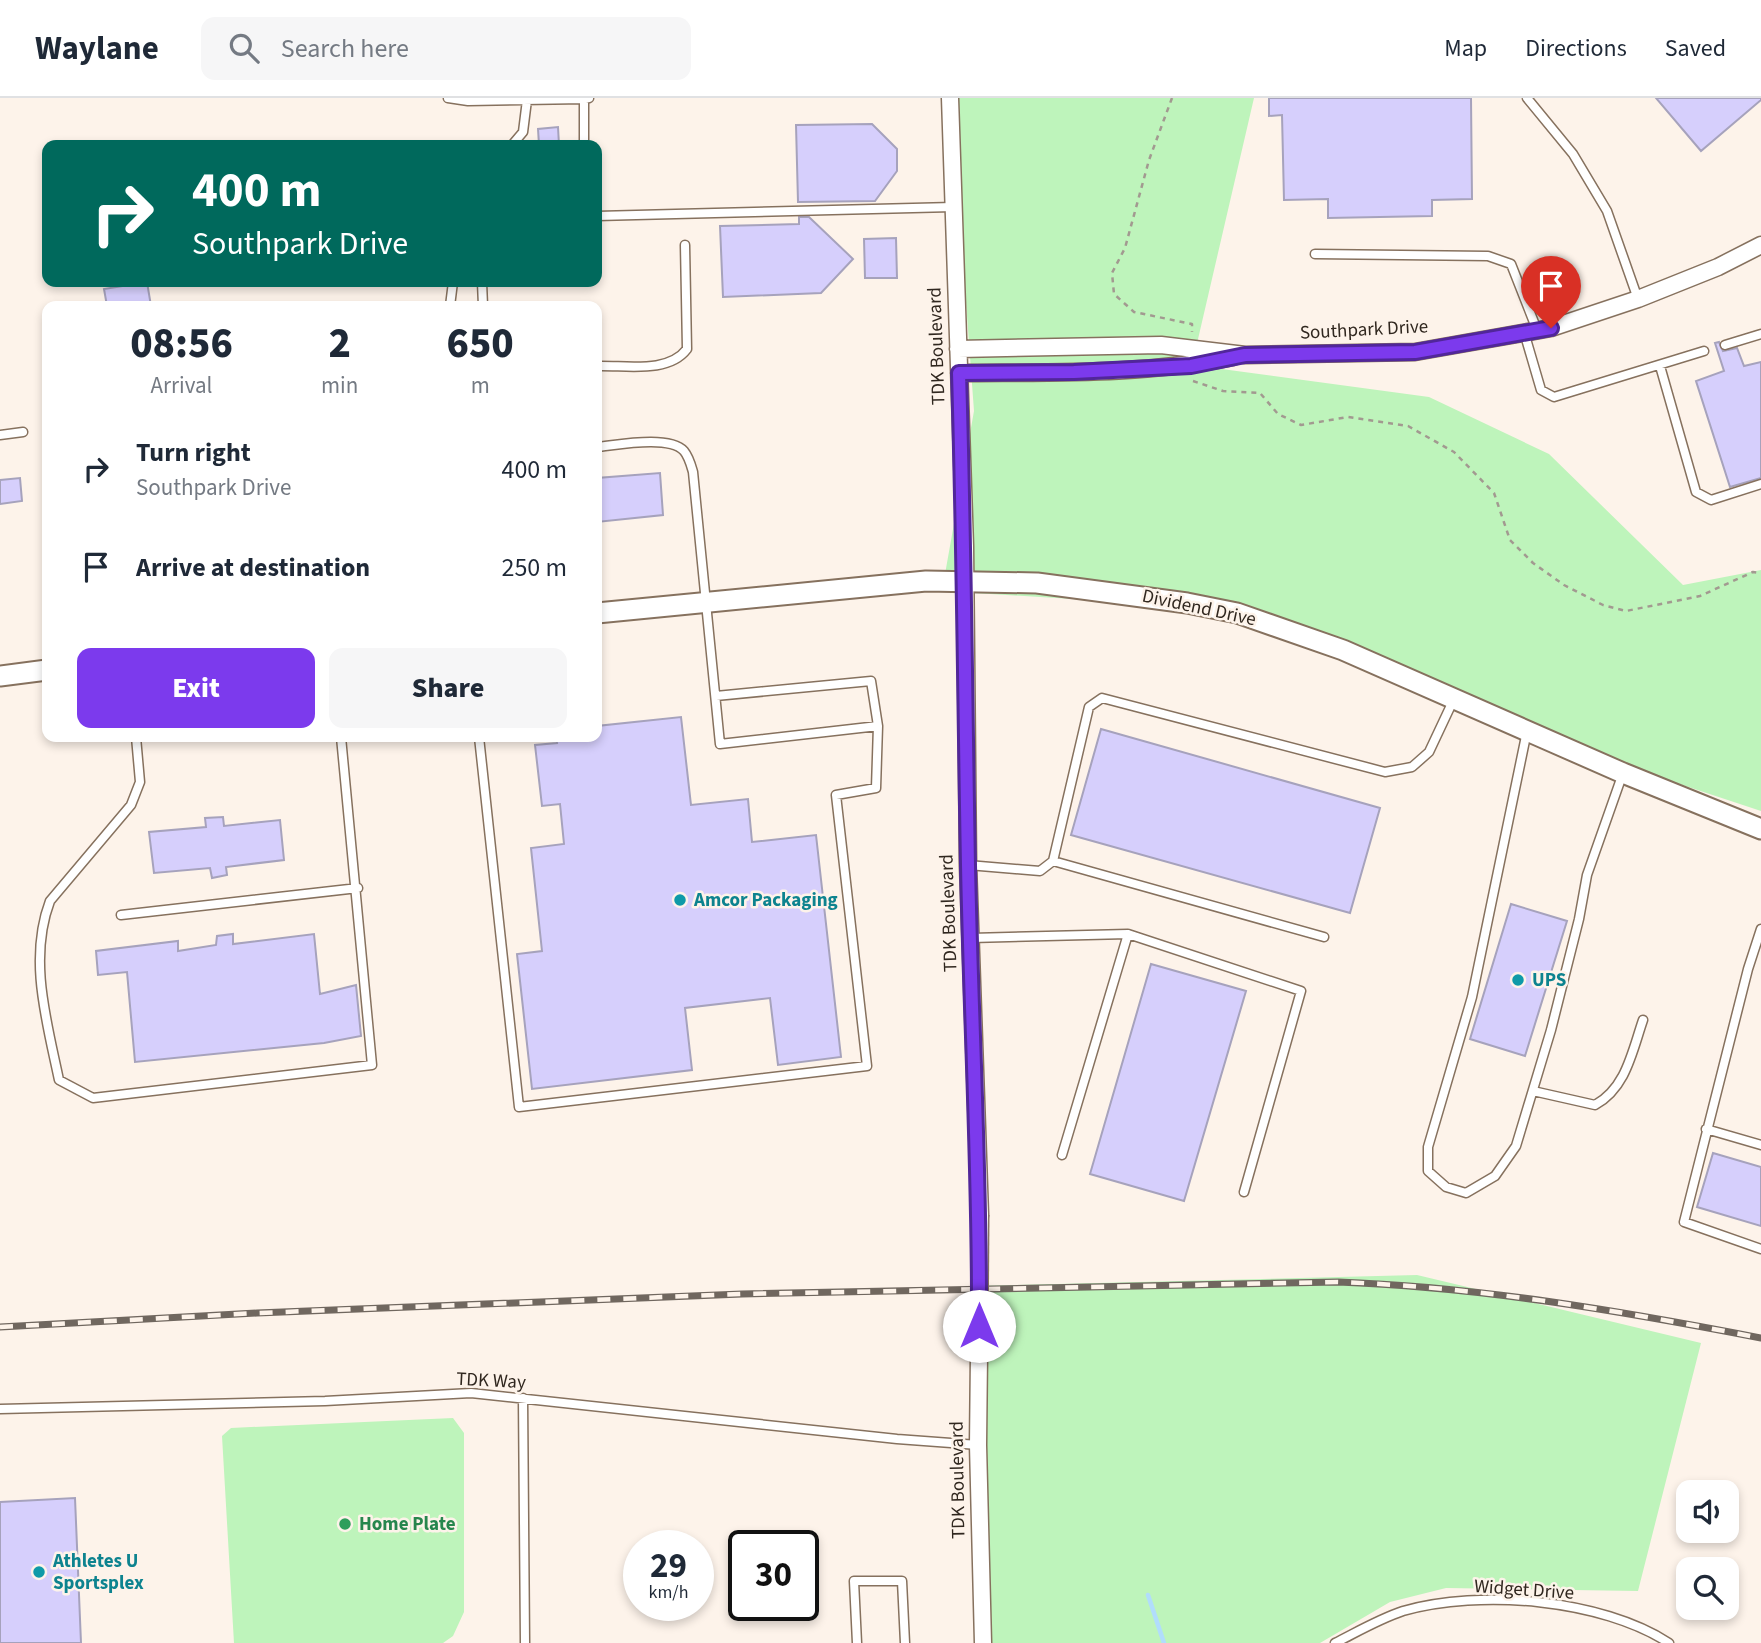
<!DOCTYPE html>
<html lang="en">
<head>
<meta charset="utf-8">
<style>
  :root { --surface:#fff; --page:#f6f6f7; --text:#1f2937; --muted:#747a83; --line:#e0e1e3; --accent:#7c3aed }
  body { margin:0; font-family:"Source Sans 3",sans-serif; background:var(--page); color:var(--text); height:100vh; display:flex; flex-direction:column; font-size:26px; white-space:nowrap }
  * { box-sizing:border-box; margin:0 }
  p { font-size:23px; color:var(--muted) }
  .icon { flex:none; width:38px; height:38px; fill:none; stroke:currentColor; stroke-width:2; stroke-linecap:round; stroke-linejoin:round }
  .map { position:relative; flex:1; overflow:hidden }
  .sheet { position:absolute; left:42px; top:203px; width:560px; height:441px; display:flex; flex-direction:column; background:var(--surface); border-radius:14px; box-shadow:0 4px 10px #0003 }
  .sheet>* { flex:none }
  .top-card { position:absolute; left:42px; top:42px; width:560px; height:147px; border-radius:14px; box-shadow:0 4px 10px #0003; background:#00695c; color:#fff; overflow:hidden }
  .buttons { position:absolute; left:1676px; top:1382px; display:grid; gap:14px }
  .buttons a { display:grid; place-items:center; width:63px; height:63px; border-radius:14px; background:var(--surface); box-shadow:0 4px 10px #0003; font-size:35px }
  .speed { position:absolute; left:623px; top:1432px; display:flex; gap:14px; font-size:35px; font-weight:700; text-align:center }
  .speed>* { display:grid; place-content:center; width:91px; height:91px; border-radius:50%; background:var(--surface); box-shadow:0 4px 10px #0003; line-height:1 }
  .speed small { font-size:18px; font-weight:400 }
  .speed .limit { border:4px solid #111; border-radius:10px; background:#fff; color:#111 }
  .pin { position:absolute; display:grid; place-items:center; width:60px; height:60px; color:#fff; margin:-72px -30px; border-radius:50% 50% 50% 0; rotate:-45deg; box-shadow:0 0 7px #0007 }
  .pin .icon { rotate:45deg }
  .me { position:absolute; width:77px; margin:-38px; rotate:0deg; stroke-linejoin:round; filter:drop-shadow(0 0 5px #0008) }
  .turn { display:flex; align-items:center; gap:24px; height:147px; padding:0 35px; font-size:32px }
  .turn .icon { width:91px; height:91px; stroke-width:2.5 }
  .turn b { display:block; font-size:49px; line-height:60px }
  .eta { display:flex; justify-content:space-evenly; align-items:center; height:119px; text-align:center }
  .eta b { font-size:42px; font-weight:800; line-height:49px }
  .primary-button { display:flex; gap:14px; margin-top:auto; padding:14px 35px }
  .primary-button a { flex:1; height:80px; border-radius:14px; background:var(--accent); color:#fff; font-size:28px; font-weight:800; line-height:80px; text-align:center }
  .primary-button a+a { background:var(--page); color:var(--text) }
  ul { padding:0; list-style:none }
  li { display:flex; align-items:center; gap:21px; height:98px; padding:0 35px }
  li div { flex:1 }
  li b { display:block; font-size:26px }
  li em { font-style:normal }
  header { display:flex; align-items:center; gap:42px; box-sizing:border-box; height:98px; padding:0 35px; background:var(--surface); border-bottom:2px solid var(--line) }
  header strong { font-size:33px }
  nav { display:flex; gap:38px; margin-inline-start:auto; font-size:24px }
  .search { width:490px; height:63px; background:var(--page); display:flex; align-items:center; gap:18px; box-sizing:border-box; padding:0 24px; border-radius:14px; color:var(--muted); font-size:26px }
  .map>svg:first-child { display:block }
</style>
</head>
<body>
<header>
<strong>Waylane</strong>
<div class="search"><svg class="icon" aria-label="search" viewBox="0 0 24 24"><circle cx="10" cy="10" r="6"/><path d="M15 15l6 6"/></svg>Search here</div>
<nav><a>Map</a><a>Directions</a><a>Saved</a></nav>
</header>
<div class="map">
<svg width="1761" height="1545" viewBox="0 0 1761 1545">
  <rect width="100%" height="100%" fill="#fdf3ea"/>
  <path fill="#bef4bb" d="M951,0H1254L1192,267L1429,299L1549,356L1683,487L1761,472V713L1471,617L1218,510L942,493L974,313Z
    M1417,1177L1701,1245L1638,1493L1446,1490L1390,1504L1320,1545H990L979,1188Z
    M453,1320L464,1335V1514L453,1538L443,1545H234L222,1338L231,1330Z"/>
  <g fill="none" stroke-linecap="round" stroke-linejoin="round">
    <path stroke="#b1ddfc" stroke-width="4.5" d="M1148,1497L1164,1545"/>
  </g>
  <path fill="#d6cffc" stroke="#a6a2bc" stroke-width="2" d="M1269,0H1471L1472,101L1432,102V118L1328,120V101L1284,102L1282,17L1269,18Z
    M1656,0H1761V2L1701,53Z
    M872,26L897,51V73L875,103L798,104L796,27Z
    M558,29L559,47H539L538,31Z
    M799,119H809L853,161L821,195L723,199L720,128L799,126Z
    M896,140L897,180H865L864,141Z
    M147,184L151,208H107L104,191Z
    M1719,244L1723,253L1737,250L1744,268L1761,264V380L1730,389L1696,283L1724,273L1715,245Z
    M660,375L663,417L597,424V380Z
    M20,380L22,403L0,406V382Z
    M681,619L691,707L748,701L752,744L816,737L841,959L778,967L770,900L685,910L692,972L532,991L517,856L542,853L531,750L564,746L560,706L542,708L535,647L557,645L556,639H597V628Z
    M1101,631L1380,710L1350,815L1071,737Z
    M223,719L224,728L280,722L284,762L226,769L227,777L212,780L210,770L154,775L149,734L206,729L205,720Z
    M1511,806L1567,823L1525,958L1470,941Z
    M233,836V846L314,836L320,896L356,887L361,938L324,945L135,964L127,874L98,877L96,853L178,843V853L216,847L217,838Z
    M1151,866L1246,893L1184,1103L1090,1076Z
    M1713,1055L1761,1069V1128L1697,1109Z
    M75,1400L81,1545H0V1404Z"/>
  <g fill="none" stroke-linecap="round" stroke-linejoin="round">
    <g stroke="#86715e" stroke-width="11">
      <path id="service" d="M448,0L468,3L584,1
        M1527,0L1573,56L1607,113L1638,201
        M512,47L523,34L527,2
        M584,47V1L589,0
        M597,118L953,109
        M1315,156L1488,158L1511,166L1537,232
        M482,184L483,208
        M450,208L453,184
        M1524,234L1541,292L1554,299L1704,253
        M1725,247L1761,236
        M597,268C626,267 668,276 687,251L685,147
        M1660,268L1696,394L1711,402L1761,386
        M0,337L23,334
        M597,349C618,347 669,337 684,353C689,359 691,367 693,374L720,646L878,628L871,583L716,598
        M1527,633L1472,899L1428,1049V1073L1446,1089L1466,1095L1495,1078L1516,1048L1551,932L1579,821L1587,777L1623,675
        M136,639L140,684L131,707L50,803C28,861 47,924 59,982L93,1000L372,967L341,639
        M479,639L519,1009L867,968L836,697L876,690L878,628
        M1053,763L1324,839
        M968,767L1040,773L1053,763L1089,609L1102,600L1385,674L1412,669L1429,654L1453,603
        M121,817L358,790
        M1761,831L1748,871L1684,1124L1761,1151
        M1128,836L1301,893L1244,1094
        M971,840L1128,836L1062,1057
        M1533,993L1595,1007C1626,990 1632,954 1643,922
        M1706,1031L1761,1047
        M523,1300L525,1545
        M0,1311L325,1303L471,1295L897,1341L978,1347
        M857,1545L854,1483H902L905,1545
        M1335,1545C1357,1534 1379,1521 1403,1513C1480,1491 1601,1501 1669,1545"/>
    </g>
    <g stroke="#86715e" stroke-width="19">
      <path id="minor" d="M950,0L965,448L968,767L980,1117
        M958,251L1161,247L1245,257L1415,254L1551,230L1638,201L1718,169L1761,147
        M959,275C1050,274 1143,277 1233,259
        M979,1256L978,1347L983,1545"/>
    </g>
    <g stroke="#86715e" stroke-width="23">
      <path id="tertiary" d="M597,515L926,483L1037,485L1187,505L1237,515L1343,552L1623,675L1761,731
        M0,578L47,572"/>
    </g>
    <path stroke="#a29990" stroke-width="2.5" stroke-dasharray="5 5" stroke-linecap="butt" d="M1172,0L1149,62L1125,150L1112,175L1114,196L1134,214L1192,226V234
      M1193,283L1223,293L1260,295L1278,316L1301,327L1348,319L1408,328L1454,354L1494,395L1510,442L1533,465L1564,487L1603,507L1626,513L1700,498L1753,474L1761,475"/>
    <use href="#service" stroke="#fff" stroke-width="8"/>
    <use href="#minor" stroke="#fff" stroke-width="16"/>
    <use href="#tertiary" stroke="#fff" stroke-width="19"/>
    <g stroke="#70675f" stroke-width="7">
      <path id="rail" d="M0,1229L257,1215L742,1196L1338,1184C1481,1189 1621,1213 1761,1240"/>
    </g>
    <use href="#rail" stroke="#fdf3ea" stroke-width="4.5" stroke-dasharray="13" stroke-linecap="butt"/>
    <g stroke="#86715e" stroke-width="19" stroke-linecap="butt">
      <path id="minor-bridge" d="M979,1256L980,1117"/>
    </g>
    <use href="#minor-bridge" stroke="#fff" stroke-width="16"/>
  </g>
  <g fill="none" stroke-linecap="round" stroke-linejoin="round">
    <g stroke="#51269a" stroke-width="18">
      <path id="route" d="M979,1228C980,1074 971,921 968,767C965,603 964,439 959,275L1074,274L1191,268L1245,257L1415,254L1551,230"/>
    </g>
    <use href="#route" stroke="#7c3aed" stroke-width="12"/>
  </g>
  <g fill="#0f9aa8" stroke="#fdf3ea" stroke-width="2.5">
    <circle cx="680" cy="802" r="7"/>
    <circle cx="1518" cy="882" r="7"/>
    <circle cx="39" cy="1474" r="7"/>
  </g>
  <circle fill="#2e9e5b" stroke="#fdf3ea" stroke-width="2.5" cx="345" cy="1426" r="7"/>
  <g text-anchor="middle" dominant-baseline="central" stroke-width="5" stroke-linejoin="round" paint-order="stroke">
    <g font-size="19" fill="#30271f" stroke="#fdf3ea">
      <text transform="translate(1364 232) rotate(-3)">Southpark Drive</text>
      <text transform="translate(937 248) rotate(-92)">TDK Boulevard</text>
      <text transform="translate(1199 510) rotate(12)">Dividend Drive</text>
      <text transform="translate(949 815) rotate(-92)">TDK Boulevard</text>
      <text transform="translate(491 1283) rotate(3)">TDK Way</text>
      <text transform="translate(958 1382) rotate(-91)">TDK Boulevard</text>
      <text transform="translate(1524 1492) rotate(4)">Widget Drive</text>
    </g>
    <g font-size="19" font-weight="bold" fill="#0d838f" stroke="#fdf3ea" text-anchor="start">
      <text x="694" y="802">Amcor Packaging</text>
      <text x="1532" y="882">UPS</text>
      <text x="53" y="1463">Athletes U<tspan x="53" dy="22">Sportsplex</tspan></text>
    </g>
    <g font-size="19" font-weight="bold" fill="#27864d" stroke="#fdf3ea" text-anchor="start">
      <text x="359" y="1426">Home Plate</text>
    </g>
  </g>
</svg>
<div class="buttons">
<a><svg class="icon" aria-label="sound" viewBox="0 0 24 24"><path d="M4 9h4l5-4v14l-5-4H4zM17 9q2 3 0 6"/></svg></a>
<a><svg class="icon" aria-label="search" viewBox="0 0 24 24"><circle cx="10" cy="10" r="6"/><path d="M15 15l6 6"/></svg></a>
</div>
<div class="speed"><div>29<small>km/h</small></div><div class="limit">30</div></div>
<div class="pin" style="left:1551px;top:230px;background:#d93025"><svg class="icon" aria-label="arrive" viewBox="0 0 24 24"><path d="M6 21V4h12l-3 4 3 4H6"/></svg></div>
<svg class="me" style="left:979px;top:1228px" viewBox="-20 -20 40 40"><circle r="19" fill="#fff"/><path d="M0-13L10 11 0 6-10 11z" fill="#7c3aed"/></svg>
<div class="top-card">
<div class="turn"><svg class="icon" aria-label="right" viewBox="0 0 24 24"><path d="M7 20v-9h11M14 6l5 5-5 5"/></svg><div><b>400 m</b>Southpark Drive</div></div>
</div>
<section class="sheet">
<div class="eta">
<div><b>08:56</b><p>Arrival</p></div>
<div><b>2</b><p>min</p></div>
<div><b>650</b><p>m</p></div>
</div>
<ul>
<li><svg class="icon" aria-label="right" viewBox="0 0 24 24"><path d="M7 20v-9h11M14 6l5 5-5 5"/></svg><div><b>Turn right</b><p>Southpark Drive</p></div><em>400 m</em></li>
<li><svg class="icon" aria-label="arrive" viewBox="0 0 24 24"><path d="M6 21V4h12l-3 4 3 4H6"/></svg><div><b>Arrive at destination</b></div><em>250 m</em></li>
</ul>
<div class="primary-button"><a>Exit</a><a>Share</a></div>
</section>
</div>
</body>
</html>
